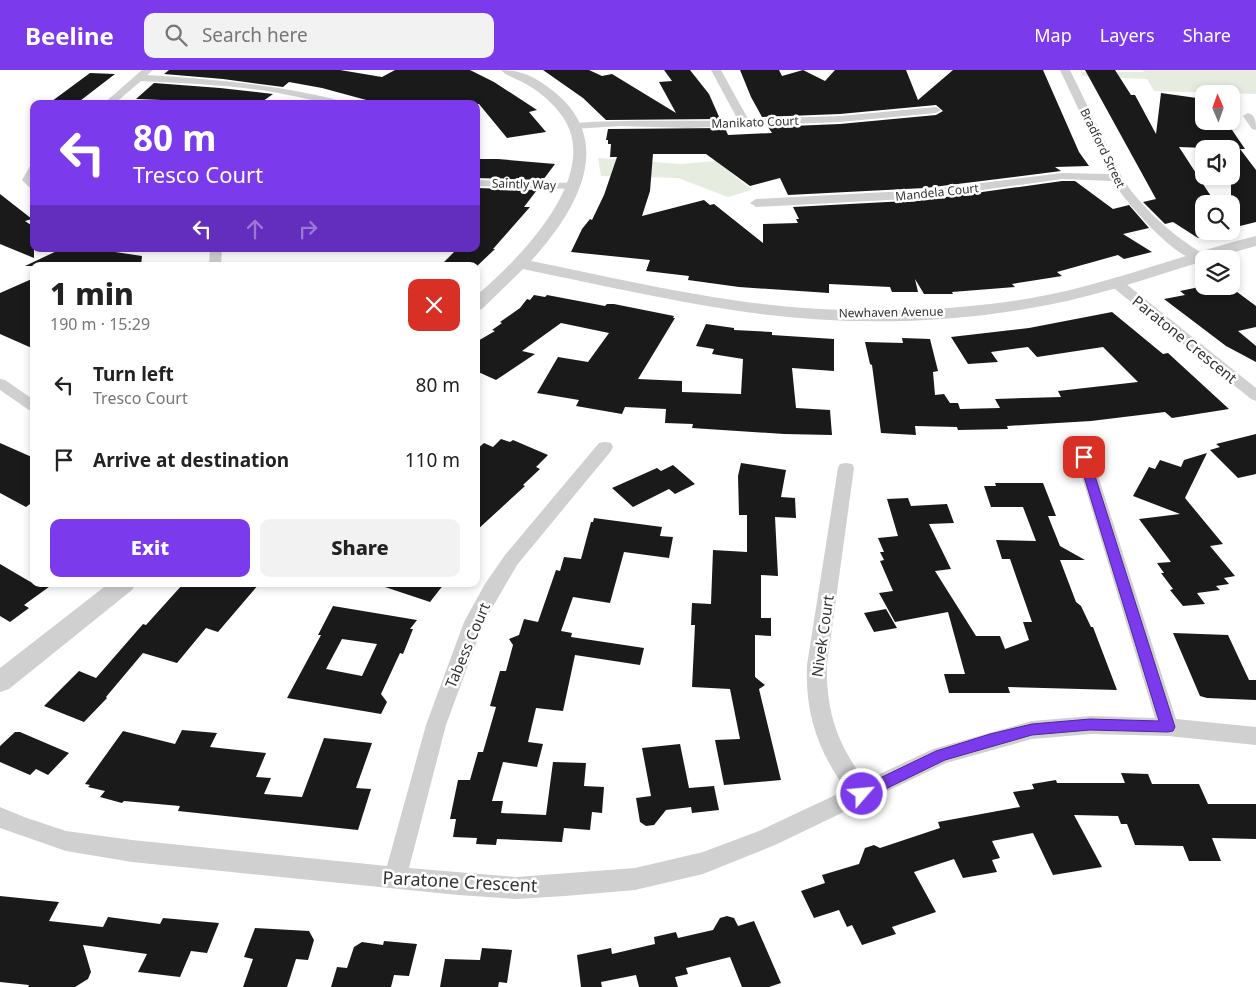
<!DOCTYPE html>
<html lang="en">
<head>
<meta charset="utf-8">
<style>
  :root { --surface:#fff; --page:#f2f2f2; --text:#222; --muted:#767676; --accent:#7c3aed }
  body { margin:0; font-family:"Noto Sans",sans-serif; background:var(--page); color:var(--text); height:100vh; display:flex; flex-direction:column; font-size:19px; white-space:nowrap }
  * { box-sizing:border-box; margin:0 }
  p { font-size:16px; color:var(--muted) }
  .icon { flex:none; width:28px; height:28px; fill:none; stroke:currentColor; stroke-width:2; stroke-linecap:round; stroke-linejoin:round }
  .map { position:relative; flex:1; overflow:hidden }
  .side { position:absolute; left:30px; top:192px; width:450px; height:325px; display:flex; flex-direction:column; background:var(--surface); border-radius:10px; box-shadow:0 2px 8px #0003 }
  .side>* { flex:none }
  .top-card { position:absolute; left:30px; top:30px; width:450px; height:152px; border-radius:10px; box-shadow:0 2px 8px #0003; background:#7c3aed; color:#fff; overflow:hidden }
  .needle { width:32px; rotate:358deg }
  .tools { position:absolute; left:1195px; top:15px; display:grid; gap:10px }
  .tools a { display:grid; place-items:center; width:45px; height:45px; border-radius:10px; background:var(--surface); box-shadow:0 2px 8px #0003; font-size:25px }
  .pin { position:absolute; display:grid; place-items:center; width:42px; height:42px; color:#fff; margin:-21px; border-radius:10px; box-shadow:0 2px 8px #0006 }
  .me { position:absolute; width:55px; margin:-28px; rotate:63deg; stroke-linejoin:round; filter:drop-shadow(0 0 4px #0008) }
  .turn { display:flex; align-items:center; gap:18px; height:105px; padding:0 20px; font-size:22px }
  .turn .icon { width:65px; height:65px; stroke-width:2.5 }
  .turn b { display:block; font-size:35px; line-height:42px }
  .lanes { display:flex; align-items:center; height:48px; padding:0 20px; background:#0003; justify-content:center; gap:25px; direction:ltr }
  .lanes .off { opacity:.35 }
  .round { display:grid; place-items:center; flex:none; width:52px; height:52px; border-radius:10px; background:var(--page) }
  .head { display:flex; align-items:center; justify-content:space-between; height:85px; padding:0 20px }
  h1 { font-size:30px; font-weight:800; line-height:38px }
  .primary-button { display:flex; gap:10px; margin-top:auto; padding:10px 20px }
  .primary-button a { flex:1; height:58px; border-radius:10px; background:var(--accent); color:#fff; font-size:20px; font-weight:800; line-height:58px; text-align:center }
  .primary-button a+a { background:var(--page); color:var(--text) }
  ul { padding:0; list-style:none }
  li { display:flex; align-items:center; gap:15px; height:75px; padding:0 20px }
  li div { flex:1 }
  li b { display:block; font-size:19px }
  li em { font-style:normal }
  header { display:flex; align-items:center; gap:30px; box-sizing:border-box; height:70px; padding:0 25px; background:var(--accent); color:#fff }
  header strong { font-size:24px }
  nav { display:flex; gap:28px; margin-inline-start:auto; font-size:18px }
  .search { width:350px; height:45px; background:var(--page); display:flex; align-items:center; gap:12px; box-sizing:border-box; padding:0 18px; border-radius:10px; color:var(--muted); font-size:19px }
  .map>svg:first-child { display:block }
</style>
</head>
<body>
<header>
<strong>Beeline</strong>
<div class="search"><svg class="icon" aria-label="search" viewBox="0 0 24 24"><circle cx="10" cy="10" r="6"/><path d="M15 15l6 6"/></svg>Search here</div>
<nav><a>Map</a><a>Layers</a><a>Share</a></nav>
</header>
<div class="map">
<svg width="1256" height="917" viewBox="0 0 1256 917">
  <rect width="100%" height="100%" fill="#fff"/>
  <path fill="#e6ecdf" d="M1143,0H1256V24L1154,21L1147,9L1083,6L1081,2H1144Z
    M598,88L681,94L716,91L752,120L728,127L678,108L601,106Z"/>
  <path fill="#1a1a1a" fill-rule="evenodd" d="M169,0H340L382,7L395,0H470L494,12L537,40L529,42L546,62L507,68L479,34H381L322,18L289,12L283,17L223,9L164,4Z
    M543,0H589L602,6L612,4L676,43L659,12L672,11L664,0H690L709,24L720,49L606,50L583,28Z
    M740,0H779L782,6L803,0L825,11L835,0H906L918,30L953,0H1043L1079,82L1089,96L1055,97L1061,101L925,118L788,125L780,108L750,116L706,84H653L650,121L642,146L704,130L710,135L714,134L763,173V154L798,153L796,149H799L793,137L925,130L1062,111H1075L1113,139L1129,135L1149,158L1123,164L1152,182L1124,189L1118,185L1057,202L1062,206L1012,214L1015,217L952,222L953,224H924L915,209L918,222H892L890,217L829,214V223L739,217L688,210L689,206L646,201L650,190L571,182L582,159L590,149L592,150L604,125L617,87H610L611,74H608V70H606L608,59L725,58L728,65L772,63L768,57L840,54L936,45L943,41L936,35L840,44L762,47L751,27Z
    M1085,0H1115L1131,25H1135L1156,64L1161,23L1204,29V51L1228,54L1245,79H1240L1256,100V152L1232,158L1231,160V79L1179,77L1216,134H1204V161H1226L1198,168L1173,152L1165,154L1143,132L1156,129Z
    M90,3L115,4L76,34H48Z
    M154,13L220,18L273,24L259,34H211L213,32L136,29Z
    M476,89H498L555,94L543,110L476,108Z
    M476,118L537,120L524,137H530L493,179H495L476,197V194L474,196H440L457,179H476Z
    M0,124L32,149L25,151L34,157V188L0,174Z
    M61,179H95L142,186L141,196H25Z
    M34,208V279L0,264V223Z
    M1204,216H1229L1256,236V257L1238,261L1256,276V292L1226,276L1164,229L1185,225L1180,221Z
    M534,225L545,227L547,225L605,236L607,234H614L674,246L673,248H675L638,309L682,311V322L741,324L743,289L712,284L714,279L696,276L706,254L734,258V260L772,262V265L834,269V301L792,298L796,338L830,340L832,365L784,364L692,358L693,354L665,353L666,339L625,337L622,344L576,336L579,330L537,323L558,287L588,292L609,263L561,253L522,281L535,284L496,310L476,301V272L495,261L492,260L502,253L500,252L520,238L527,229L530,230Z
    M1112,242L1163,284L1168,283L1229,339L1172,348L1165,342L1091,351L1007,356L1008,359L958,360L957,357L915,356L916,365L881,363L872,295L870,294L865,272L903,273L902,268L930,269L938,301L933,302L935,325L944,324L950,333H958L960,339L1000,338L995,329L1061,327L1058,321L1138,312L1103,277L1037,287L1028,277L991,282L998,292L968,294L951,267L1029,258Z
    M1256,364V404L1238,408L1210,380L1220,377L1216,374Z
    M501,369L510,372L513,370L548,385L536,397L540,399L523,415L525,416L476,461V380L484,373L493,377Z
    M0,373L34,388V431L26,437L0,423Z
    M1207,383L1185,428L1223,474L1210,476L1235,506L1224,508L1229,514L1216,516L1220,520L1197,523L1205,534L1183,536L1170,520L1173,519L1161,503H1164L1157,493L1171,492L1139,449L1180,444L1133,426L1149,397L1155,399L1160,390L1181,397L1184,390Z
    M741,393L786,400L781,427L795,428L796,448L775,447L778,506L761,505V548H771V566L755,565V607L765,615L759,619L781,710L724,715L715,670L740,669L730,619L692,617L695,555H691L692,533L711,534L713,480L747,482V445H739L738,406Z
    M673,395L695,414L675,424L669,419L633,437L612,418L657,398L661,401Z
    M995,413H1043L1056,446H1048L1060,476L1085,490H1060L1076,532L1081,536L1091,557H1093L1117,620L1008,617L1010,623H949L944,604H965L948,542L895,552L879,523L893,521L880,491L884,490L880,482H884L878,468L898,466L887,429L908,428L911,436L947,434L954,453L929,454L951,499L935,501L976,566H1000L1005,579L1029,570L1023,552H1032L1010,489H1002L996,470L1036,471L1023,437H991L984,416H996Z
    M594,448L662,457L660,466L673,467L669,488L624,482L610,533L573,527L561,561L572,563L571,567L644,578L640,595L575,585L563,641L536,638L528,672L543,674L537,697L503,692L492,731H503L501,743L546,745L553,692L586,693L584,716L604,717L602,743L592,742L590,760L564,758L562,772L497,769L496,775L476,774L477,768L453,767L456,749H450L458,710H470L478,682H483L496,637L490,636L500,601H506L513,575L509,569L519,565L524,549L538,552L556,500L560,501L564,487L581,489L591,452H593Z
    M0,494L34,514H53L24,535L29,538L10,552L0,546Z
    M183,514H259L218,562L206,558L177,593L143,583L106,627L107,628L84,652L44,636L79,601L96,608L143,554L146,555Z
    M385,514H444L430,532L385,517Z
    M333,536L417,550L410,559H413L403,584L400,583L381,624L387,632L381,644L287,628L321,565H318ZM342,569L377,574L362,606L326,599Z
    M886,539L897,558L874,562L864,543Z
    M1173,563L1228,565L1249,610H1256V630L1207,628L1200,626Z
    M182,660L217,663L210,677L266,683L256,707L271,708L264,724L302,727L324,668L372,673L356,718L371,719L358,760L178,741L180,736L124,731L122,733L100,727L105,721L88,717L90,715L85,714L123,661L175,674Z
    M15,662H20L69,683L48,705L36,699L30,705L0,692V676Z
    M680,674L689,718L714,716L719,740L692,743L691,737L666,740L654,755L646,756L640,752L636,728L651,726L642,678Z
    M1121,703L1148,704L1152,714H1199L1208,734H1256V769L1212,768L1221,791H1189L1183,776L1135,775L1127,754H1121L1118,746L1074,745L1102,797L1053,805L1033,763L992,771L1000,788L992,790L997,802L963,808L954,789L914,802L936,842L892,857L896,864L862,875L852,855L847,857L839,840L814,848L801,821L825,813L822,805L859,794L865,778L874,775L880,778L940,758L938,752L1020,737L1013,722L1034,719L1032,714L1056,710L1057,713H1125Z
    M0,826L59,832L49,851L103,857L108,847L160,854L163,848L219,853L207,883L191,881L180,907L138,902L147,884L83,875L91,902L88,909L75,917H28L29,915L0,912Z
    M727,846L734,848L738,856L754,851L781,913L769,917H742L730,887L686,898L688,904L675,907L678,917H639L636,905L601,912L602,917H581L577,885L611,878L612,884L655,874L654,867L676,862L678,868L713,860L720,848Z
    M255,858L309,861L314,870L308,890L296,889L287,917H243L253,889L244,887Z
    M384,871L417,874L409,906L394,905L391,917H331L337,897L347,898L354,877L362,872L383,875Z
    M482,878L512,880L507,913L499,912L498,917H440L445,889L480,890Z"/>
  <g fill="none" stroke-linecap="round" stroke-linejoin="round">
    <path fill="#d0d0d0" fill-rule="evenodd" d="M142,0H153L147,5C215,9 280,15 346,32L347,34C320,34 294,25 267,21C226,15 183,13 141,11L114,34H103Z
      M711,0H721L748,49L840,46L936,37L941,40L936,43L840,52L688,58L620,56L574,59L569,56L574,53C629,49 683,52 738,50Z
      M1060,0H1070L1124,111C1145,141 1171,164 1203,184L1204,187L1203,190C1179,196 1125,130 1112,111L1062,109L925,128L756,137L750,133L756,129L925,120L1062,103L1109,104Z
      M1248,43C1256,45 1256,53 1256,60L1252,59L1243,46Z
      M34,95V119L30,118L22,110L30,96Z
      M476,110L572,113L578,116L572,119L476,116Z
      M210,179H222L221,196H209Z
      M1115,208L1120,209L1256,318V331L1251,329L1110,215L1108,212Z
      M0,309L5,310L34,330V342L29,340L0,320Z
      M605,372L611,373L613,377L611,381L517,495L484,552L446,655L409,798L516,807L635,798L703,782L759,761L846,720C818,680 805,644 807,595L838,398L840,394L846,393L852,394L854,398L827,595C826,642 837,673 865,711L933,679L1032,651L1091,646L1155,648L1076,387L1078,383L1084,382L1090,383L1092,387L1176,649L1256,657V675L1168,666L1091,664L1032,669L946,693L775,775L703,804L635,820L565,826L516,829L458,825L132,792L66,781L0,758V737L24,747L66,761L132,770L387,796L426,655L464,552L485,514L505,485L599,373Z"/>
    <path fill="#d0d0d0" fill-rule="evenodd" d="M501,0C525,0 540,10 558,25C617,77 572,146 531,191C600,205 669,221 739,231C834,244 932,244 1026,229C1105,216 1179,185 1256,166V176L1210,189H1204V191C1145,209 1086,230 1025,239C931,255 833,255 739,241C666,230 595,214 523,199L482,239L476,240V226C519,189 608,101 559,42C550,30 537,20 524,13C517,9 506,6 501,0Z
      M108,514H136L132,520L9,619L0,622V598Z"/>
  </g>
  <path fill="#7c3aed" stroke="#51269a" d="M1084,384L1089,387L1175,657L1173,661L1168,662L1090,660L1032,665L945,690L867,728L862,730L857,728L855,724L857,719L936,681L990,664L1032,654L1090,649L1159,651L1078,387Z"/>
  <g text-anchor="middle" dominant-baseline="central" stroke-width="5" stroke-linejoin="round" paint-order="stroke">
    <g font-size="12" fill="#333" stroke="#fff">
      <text transform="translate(755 52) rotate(-2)">Manikato Court</text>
      <text transform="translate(1103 78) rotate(64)">Bradford Street</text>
      <text transform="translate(524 114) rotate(2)">Saintly Way</text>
      <text transform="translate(937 122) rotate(-6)">Mandela Court</text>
      <text transform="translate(891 242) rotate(-1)">Newhaven Avenue</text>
    </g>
    <g font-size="15" fill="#333" stroke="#fff">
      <text transform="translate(1185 269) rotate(39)">Paratone Crescent</text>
      <text transform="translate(822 566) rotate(-82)">Nivek Court</text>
      <text transform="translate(467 575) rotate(-67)">Tabess Court</text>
    </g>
    <g font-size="18" fill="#333" stroke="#fff">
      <text transform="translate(460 811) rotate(3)">Paratone Crescent</text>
    </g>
  </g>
</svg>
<div class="tools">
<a><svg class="needle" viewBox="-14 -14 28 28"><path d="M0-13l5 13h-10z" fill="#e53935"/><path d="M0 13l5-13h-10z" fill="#767676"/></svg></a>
<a><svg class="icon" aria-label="sound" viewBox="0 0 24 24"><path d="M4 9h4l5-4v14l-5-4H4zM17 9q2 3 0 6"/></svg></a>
<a><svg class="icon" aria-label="search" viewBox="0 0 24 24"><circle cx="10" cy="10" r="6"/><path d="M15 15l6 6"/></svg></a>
<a><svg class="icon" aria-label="layers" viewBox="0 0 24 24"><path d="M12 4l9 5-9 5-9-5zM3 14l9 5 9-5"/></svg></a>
</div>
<div class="pin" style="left:1084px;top:387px;background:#d93025"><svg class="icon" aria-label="arrive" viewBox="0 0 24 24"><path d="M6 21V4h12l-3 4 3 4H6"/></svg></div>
<svg class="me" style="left:862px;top:724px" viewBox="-20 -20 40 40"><circle r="17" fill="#7c3aed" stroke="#fff" stroke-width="3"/><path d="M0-11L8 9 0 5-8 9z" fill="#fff"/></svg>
<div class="top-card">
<div class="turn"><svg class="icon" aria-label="left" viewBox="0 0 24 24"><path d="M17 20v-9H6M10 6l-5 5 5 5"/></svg><div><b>80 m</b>Tresco Court</div></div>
<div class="lanes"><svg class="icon" aria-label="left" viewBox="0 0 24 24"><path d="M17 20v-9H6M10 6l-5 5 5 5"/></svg><svg class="icon off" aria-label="ahead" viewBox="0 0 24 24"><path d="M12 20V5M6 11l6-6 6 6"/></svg><svg class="icon off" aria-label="right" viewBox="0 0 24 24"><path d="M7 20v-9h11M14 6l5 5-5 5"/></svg></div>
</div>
<section class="side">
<div class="head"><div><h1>1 min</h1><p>190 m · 15:29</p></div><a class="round" style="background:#d93025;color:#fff"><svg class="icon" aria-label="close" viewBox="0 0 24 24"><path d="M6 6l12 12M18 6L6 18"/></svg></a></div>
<ul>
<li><svg class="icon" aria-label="left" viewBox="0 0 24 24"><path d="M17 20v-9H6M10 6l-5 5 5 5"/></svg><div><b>Turn left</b><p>Tresco Court</p></div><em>80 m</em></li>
<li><svg class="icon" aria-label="arrive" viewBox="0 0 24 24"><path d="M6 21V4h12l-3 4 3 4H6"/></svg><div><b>Arrive at destination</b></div><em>110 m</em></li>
</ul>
<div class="primary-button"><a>Exit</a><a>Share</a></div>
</section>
</div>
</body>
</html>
